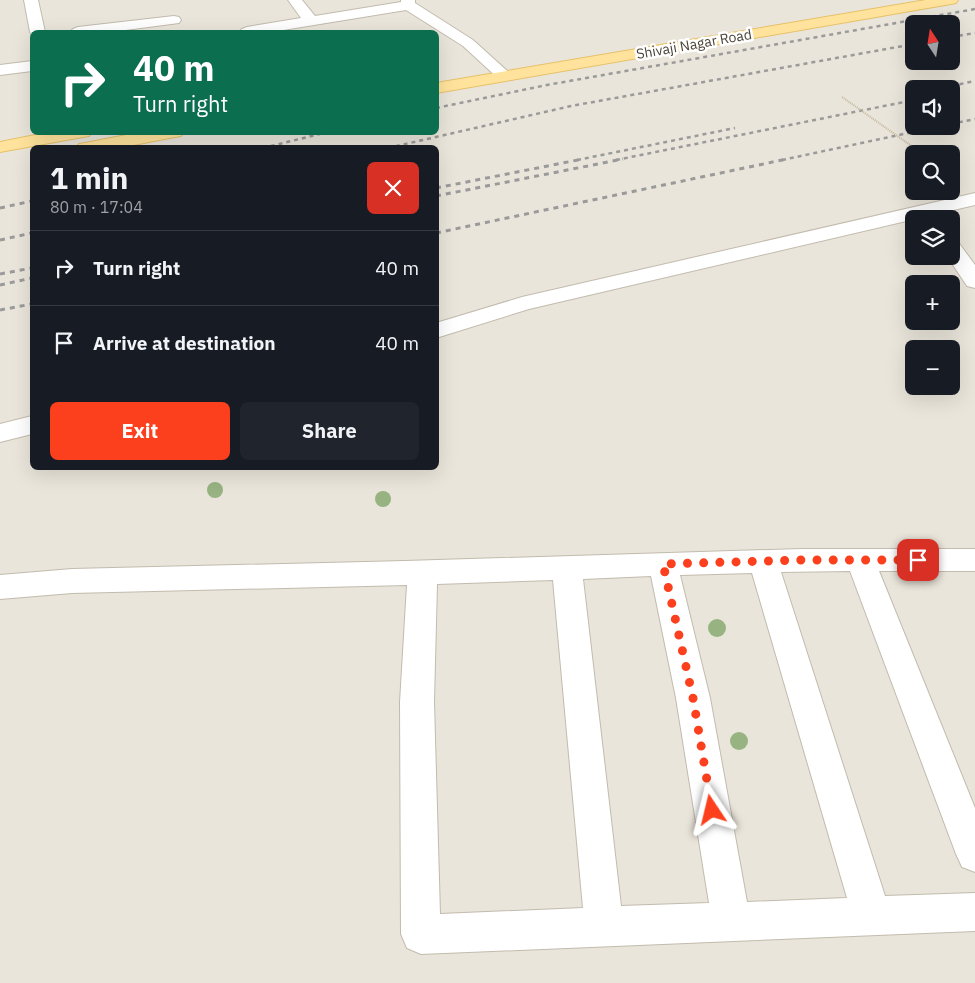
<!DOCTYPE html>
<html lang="en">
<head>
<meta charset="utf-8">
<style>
  :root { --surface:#171b24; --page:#20242c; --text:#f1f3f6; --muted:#9ea1a6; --line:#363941; --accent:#fc3f1d }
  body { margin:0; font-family:"IBM Plex Sans",sans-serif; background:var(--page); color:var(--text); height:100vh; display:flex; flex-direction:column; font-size:19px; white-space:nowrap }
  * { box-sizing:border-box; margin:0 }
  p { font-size:16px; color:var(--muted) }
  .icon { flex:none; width:28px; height:28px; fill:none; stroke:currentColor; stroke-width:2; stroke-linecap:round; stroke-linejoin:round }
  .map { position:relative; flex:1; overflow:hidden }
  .sheet { position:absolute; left:30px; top:145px; width:409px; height:325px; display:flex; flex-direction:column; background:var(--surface); border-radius:8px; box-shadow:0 5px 20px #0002 }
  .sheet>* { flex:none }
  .guide { position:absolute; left:30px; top:30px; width:409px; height:105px; border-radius:8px; box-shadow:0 5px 20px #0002; background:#0b6e4f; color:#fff; overflow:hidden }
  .needle { width:32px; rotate:348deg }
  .buttons { position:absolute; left:905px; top:15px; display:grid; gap:10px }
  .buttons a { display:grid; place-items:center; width:55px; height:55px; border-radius:8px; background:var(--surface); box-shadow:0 5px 20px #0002; font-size:25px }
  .pin { position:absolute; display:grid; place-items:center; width:42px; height:42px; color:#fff; margin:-21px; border-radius:10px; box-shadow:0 2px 8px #0006 }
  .me { position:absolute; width:55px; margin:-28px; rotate:350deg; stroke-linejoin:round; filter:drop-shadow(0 0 4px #0008) }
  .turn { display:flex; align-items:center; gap:18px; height:105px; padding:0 20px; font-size:22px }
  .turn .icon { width:65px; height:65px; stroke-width:2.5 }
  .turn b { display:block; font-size:35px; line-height:42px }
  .round { display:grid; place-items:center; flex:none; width:52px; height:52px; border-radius:8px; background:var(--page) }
  .overview { display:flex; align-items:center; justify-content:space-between; height:85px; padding:0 20px }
  h1 { font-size:30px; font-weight:700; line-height:38px }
  .cta { display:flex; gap:10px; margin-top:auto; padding:10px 20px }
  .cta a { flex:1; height:58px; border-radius:8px; background:var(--accent); color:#fff; font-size:20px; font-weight:700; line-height:58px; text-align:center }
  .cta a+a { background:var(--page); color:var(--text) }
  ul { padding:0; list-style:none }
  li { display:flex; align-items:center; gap:15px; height:75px; padding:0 20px; border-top:1px solid var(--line) }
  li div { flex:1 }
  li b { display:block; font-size:19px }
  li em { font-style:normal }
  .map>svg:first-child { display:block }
</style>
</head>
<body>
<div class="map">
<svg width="975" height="983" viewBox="0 0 975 983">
  <rect width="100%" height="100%" fill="#f6f3ec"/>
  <path fill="#eae5da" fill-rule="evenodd" d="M0,0H975V983H0ZM914,24H951V61H914ZM32,32H436V132H32ZM914,89H951V126H914ZM32,148H436V468H32ZM914,154H951V191H914ZM914,219H951V256H914ZM914,284H951V321H914ZM914,349H951V386H914Z"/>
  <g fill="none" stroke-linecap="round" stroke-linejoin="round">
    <g stroke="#c2bbae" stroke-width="2">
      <path id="minor" d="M24,0H38L45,32H32V35L30,32Z
        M288,0H302L315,16L401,2V0H415V3L473,40L514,77L512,80H500L463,46L406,10L271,32H239L242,29L247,27L301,18Z
        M174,16L179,17L181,20L179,23L110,32H70L73,29L78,27Z
        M32,61V71L0,75V65Z
        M975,193V205L529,309L436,338V323L522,297Z
        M951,240L958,242L975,265V288L967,286L947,256H951Z
        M32,416V434L0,442V424Z
        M801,549H975V571H879L975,808V872L962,867L956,854L850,571L781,572L885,896L975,893V931L421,954L407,948L401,934L400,702L407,585L72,593L0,599V575L72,569L405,561ZM752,573L847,898L747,902L710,698L680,575ZM651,576L676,698L709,903L621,906L583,579ZM553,580L583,908L440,914L434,702L437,584Z"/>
    </g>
    <g stroke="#e6c16a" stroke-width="2">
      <path id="primary" d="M926,0H958L956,3L951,4L436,93V83Z
        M50,132H92L89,136L83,137L0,152V142Z
        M142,132H184L181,136L175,137L118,148H76L79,144L85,143Z"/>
    </g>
    <path stroke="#c4b79f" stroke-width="2.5" stroke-dasharray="2 2" stroke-linecap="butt" d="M951,173L958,178"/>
    <use href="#minor" fill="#fff" fill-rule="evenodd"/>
    <use href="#primary" fill="#ffe39c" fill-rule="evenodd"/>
    <path stroke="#9a9a9a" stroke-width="2.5" stroke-dasharray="4 4" stroke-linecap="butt" d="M951,37L975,33
      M936,89L975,81
      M436,108L547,85L975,9
      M951,124L975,119
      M263,148L328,132
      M388,148L571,106L914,44
      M577,160L735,128
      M616,160L914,100
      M782,160L941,126"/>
    <path stroke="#9a9a9a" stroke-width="3" stroke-dasharray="5 5" stroke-linecap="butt" d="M436,188L583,159
      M436,196L623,159
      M0,208L32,201
      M436,233L787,159
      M0,240L32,233
      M0,274L32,268
      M0,285L32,278
      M0,310L32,304"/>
    <path stroke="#c4b79f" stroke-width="2" stroke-dasharray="1 1" stroke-linecap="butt" d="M842,97L923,154"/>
  </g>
  <g fill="#97b381">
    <circle cx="215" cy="490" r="8"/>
    <circle cx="383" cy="499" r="8"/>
    <circle cx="717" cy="628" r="9"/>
    <circle cx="739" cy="741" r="9"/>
  </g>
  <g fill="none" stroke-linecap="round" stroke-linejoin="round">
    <path stroke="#fc3f1d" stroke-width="9" stroke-dasharray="0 16.2" d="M712,810L693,698L663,564L801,560H918"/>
  </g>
  <g text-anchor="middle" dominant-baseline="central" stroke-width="5" stroke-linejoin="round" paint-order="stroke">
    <g font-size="14" fill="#4b4439" stroke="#fff">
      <text transform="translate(694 44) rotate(-10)">Shivaji Nagar Road</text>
    </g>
  </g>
</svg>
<div class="buttons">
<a><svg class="needle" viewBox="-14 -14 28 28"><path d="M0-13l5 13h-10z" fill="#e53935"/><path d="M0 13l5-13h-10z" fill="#9ea1a6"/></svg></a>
<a><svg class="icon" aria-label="sound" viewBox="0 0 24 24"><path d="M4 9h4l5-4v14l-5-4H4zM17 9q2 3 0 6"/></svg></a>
<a><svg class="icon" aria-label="search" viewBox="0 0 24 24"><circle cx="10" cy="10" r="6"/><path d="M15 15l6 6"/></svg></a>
<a><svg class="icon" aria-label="layers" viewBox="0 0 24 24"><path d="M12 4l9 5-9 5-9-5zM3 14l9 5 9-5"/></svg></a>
<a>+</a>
<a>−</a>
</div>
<div class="pin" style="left:918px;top:560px;background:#d93025"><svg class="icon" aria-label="arrive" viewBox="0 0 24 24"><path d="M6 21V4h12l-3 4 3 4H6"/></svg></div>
<svg class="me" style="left:712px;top:810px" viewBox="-20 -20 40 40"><path d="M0-17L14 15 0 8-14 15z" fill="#fc3f1d" stroke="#fff" stroke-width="4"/></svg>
<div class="guide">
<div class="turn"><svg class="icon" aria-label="right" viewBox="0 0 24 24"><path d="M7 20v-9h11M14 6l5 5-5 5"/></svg><div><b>40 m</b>Turn right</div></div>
</div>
<section class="sheet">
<div class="overview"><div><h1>1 min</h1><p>80 m · 17:04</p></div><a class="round" style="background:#d93025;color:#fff"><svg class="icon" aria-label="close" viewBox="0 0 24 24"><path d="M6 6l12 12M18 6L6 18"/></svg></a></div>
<ul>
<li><svg class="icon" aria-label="right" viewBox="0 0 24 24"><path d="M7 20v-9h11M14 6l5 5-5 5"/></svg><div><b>Turn right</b></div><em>40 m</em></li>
<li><svg class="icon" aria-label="arrive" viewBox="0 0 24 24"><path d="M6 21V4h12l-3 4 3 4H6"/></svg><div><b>Arrive at destination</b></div><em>40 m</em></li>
</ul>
<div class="cta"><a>Exit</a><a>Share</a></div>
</section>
</div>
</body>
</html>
